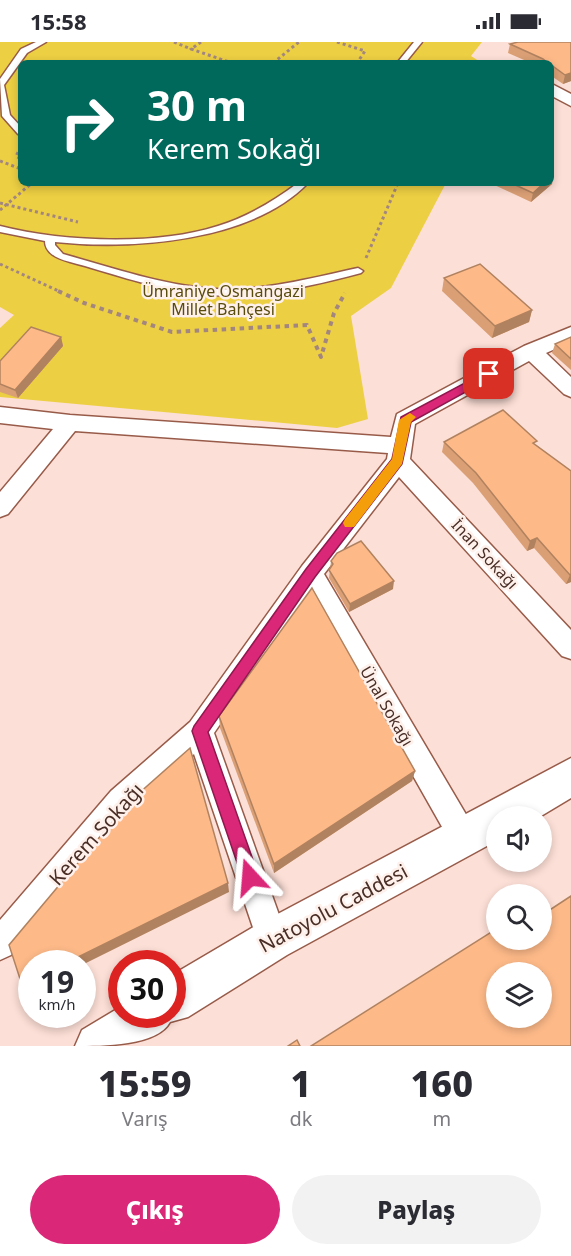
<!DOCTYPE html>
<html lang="tr">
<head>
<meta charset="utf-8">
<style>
  :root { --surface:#fff; --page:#f2f2f3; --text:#2b2b33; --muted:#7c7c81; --accent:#db2777 }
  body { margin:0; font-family:"Noto Sans",sans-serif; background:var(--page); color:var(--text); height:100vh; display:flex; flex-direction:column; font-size:22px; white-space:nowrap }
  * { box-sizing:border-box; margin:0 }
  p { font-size:20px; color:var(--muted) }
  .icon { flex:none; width:33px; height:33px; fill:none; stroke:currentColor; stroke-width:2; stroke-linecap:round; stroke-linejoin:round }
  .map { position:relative; height:1004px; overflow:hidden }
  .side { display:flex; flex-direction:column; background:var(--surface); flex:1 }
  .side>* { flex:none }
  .top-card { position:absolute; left:18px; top:18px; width:536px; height:126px; border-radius:9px; box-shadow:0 3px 9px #0003; background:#00695c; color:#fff; overflow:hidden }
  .fabs { position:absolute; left:486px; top:764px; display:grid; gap:12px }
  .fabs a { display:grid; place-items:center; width:66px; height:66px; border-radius:50%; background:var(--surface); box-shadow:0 3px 9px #0003; font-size:30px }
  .speed { position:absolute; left:18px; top:908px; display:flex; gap:12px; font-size:30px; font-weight:700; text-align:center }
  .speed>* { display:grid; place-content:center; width:78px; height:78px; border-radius:50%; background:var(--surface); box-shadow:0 3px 9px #0003; line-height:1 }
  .speed small { font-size:15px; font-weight:400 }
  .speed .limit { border:9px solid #d22; background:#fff; color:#111 }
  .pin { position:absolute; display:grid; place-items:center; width:51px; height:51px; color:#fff; margin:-26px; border-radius:12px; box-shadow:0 3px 9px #0006 }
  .me { position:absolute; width:66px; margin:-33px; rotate:341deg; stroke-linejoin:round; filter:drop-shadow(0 0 4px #0008) }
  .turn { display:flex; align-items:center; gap:21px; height:126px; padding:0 30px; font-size:27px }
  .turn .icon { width:78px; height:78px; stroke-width:2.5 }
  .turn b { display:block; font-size:42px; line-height:51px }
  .eta { display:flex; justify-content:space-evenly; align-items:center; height:102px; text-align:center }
  .eta b { font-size:36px; font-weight:800; line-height:42px }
  .primary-button { display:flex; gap:12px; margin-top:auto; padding:12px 30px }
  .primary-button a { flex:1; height:69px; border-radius:36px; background:var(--accent); color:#fff; font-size:24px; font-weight:800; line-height:69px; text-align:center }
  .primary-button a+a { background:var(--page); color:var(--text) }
  .status { display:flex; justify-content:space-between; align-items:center; height:42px; padding:0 30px; background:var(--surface); direction:ltr }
  .status svg { height:16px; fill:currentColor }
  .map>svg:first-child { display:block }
</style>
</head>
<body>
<div class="status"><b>15:58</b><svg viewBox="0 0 49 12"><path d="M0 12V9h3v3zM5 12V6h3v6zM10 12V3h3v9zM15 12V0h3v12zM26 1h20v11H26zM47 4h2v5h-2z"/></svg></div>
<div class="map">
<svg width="571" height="1004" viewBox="0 0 571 1004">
  <rect width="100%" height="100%" fill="#fcdfd6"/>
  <path fill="#edcf43" d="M0,0H482L471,14L482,21H21V141H446L391,246L351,274L368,377L337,386L0,355V286L14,273L0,265Z"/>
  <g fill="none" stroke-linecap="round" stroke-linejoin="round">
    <g stroke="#985b49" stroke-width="3">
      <path id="lane" d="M36,0H46L27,11L4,43L10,73L21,85V92H18L2,74L0,37L21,7Z
        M414,0H422L405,21H397Z
        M298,141H308C251,200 132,208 55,200V203L63,212C114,226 164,244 216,247C264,249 312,236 358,226L363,229L361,231C308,245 252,258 197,252C159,247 122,235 85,224C72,220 45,217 45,199L0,190V184C63,200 156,204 218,184C247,175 274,159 298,141Z"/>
    </g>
    <g stroke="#985b49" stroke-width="3">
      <path id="street" d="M550,41L571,52V64L550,53Z
        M571,285V300L546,311L571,335V355L564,352L529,319L415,382L410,417L571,588V617L562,614L399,435L324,532L474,786L479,796L474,806L464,811L454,806L310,552L214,691L288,898L283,909L272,914L261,909L194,712L131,769L11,913L0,918V878L111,749L190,680L302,524L387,417L388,411L75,389L8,472L0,475V450L53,387L0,381V365L70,373L391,395L397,372L524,304Z"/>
    </g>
    <g stroke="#985b49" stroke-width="3">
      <path id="secondary" d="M571,716V756L541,774H496V799L287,913L188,975L170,980C157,1004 103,1004 75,1004L82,988L122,964V972H172V933L257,883Z"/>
    </g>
    <path stroke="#a3877f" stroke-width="3" stroke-dasharray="3 3" stroke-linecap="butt" d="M174,0L191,7
      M201,0L191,7L232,21
      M337,0L365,9L357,21
      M273,21L299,0
      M21,105L16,114L21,117
      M0,119L21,127
      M0,161L78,180
      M0,168L32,141
      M366,216L398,141
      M0,222L61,250"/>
    <path stroke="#a3877f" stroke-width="4" stroke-dasharray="4.5 4.5" stroke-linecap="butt" d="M58,249L84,261L172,290L307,283L321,315L334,271L345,251"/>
    <use href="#lane" fill="#fff" fill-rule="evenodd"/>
    <use href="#street" fill="#fff" fill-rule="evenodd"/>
    <use href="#secondary" fill="#fff" fill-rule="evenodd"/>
  </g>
  <path fill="#da9f75" d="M571,0V39L563,42L550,33V21H531L508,11L510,2Z
    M490,141H550L552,142L531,160Z
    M444,236L532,268L529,280L492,296L442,249Z
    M61,295L63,304L18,356L0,350V319Z
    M571,295V328L552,311L555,302Z
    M444,400L536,403L571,429V540L566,542L534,506L527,509L473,441L442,410Z
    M331,519L393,547L349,570L329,536Z
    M219,674L415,729L412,739L274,831L220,686Z"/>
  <path fill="#b1825f" d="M571,31V39L563,42L565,33Z
    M554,133L552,142L531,160L533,151L544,141H550V136Z
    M532,268L529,280L492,296L495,284Z
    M61,295L63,304L18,356L15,348Z
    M537,496L534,506L527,509L530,499Z
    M571,532V540L566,542L570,533Z
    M394,539L393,547L349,570L350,562Z
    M415,729L412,739L274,831V822Z
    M228,841L229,850L82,923V921H66Z
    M32,938V948L29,949L22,943Z"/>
  <path fill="#fdb988" stroke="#b1825f" stroke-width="1.5" fill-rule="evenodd" d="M518,0H571V31L565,33L550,22V21H548L543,17L510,2Z
    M511,141H544L533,151Z
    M480,222L532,268L495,284L444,236Z
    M31,285L61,295L15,348L0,342V319Z
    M571,295V317L555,302Z
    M503,368L537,399L533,401L571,429V532L570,533L537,496L530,499L476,431L444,400Z
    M361,499L394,539L350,562L329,528L333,522L331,519L337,511Z
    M312,546L415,729L274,822L219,674Z
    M190,706L228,841L66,921H32V938L22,943L9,903L129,760Z
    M571,854V1004H311L496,887V897H542V873ZM496,930H542V975H496Z
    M297,998L300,1004H288Z"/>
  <path fill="#db2777" stroke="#8e194d" stroke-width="1.5" d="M489,328L495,332L493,335L411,380L402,422L315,535L208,690L259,835L257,841L250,844L244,841L192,689L194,684L306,527L392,417L401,375Z"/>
  <path fill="#f59e0b" d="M410,371L416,375L411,380L402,422L354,485H345L343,481L345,477L392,417L399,378Z"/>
  <g text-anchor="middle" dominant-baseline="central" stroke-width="5" stroke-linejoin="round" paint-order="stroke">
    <g font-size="16" fill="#594c0d" stroke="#fef0eb">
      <text x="223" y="249">Ümraniye Osmangazi<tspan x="223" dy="18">Millet Bahçesi</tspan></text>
    </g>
    <g font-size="16" fill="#492e26" stroke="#fef0eb">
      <text transform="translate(485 512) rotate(47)">İnan Sokağı</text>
      <text transform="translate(387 664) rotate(60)">Ünal Sokağı</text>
    </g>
    <g font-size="20" fill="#492e26" stroke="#fef0eb">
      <text transform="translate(96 792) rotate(-48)">Kerem Sokağı</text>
      <text transform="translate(333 866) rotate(-28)">Natoyolu Caddesi</text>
    </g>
  </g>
</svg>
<div class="fabs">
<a><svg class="icon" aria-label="sound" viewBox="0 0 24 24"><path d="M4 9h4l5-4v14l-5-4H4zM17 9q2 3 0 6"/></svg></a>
<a><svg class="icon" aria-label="search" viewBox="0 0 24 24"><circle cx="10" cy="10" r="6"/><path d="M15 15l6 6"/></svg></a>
<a><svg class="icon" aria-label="layers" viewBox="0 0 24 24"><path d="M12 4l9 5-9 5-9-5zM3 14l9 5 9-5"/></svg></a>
</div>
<div class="speed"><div>19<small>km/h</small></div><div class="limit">30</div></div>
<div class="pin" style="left:489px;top:332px;background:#d93025"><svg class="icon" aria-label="arrive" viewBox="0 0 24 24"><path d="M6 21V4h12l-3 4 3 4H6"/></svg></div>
<svg class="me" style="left:250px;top:835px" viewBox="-20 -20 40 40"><path d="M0-17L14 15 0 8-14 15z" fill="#db2777" stroke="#fff" stroke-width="4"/></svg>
<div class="top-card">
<div class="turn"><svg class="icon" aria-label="right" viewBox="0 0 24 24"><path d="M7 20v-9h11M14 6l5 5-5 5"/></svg><div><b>30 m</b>Kerem Sokağı</div></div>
</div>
</div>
<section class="side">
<div class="eta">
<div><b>15:59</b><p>Varış</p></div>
<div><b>1</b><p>dk</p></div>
<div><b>160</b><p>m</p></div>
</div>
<div class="primary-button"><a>Çıkış</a><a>Paylaş</a></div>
</section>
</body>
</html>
